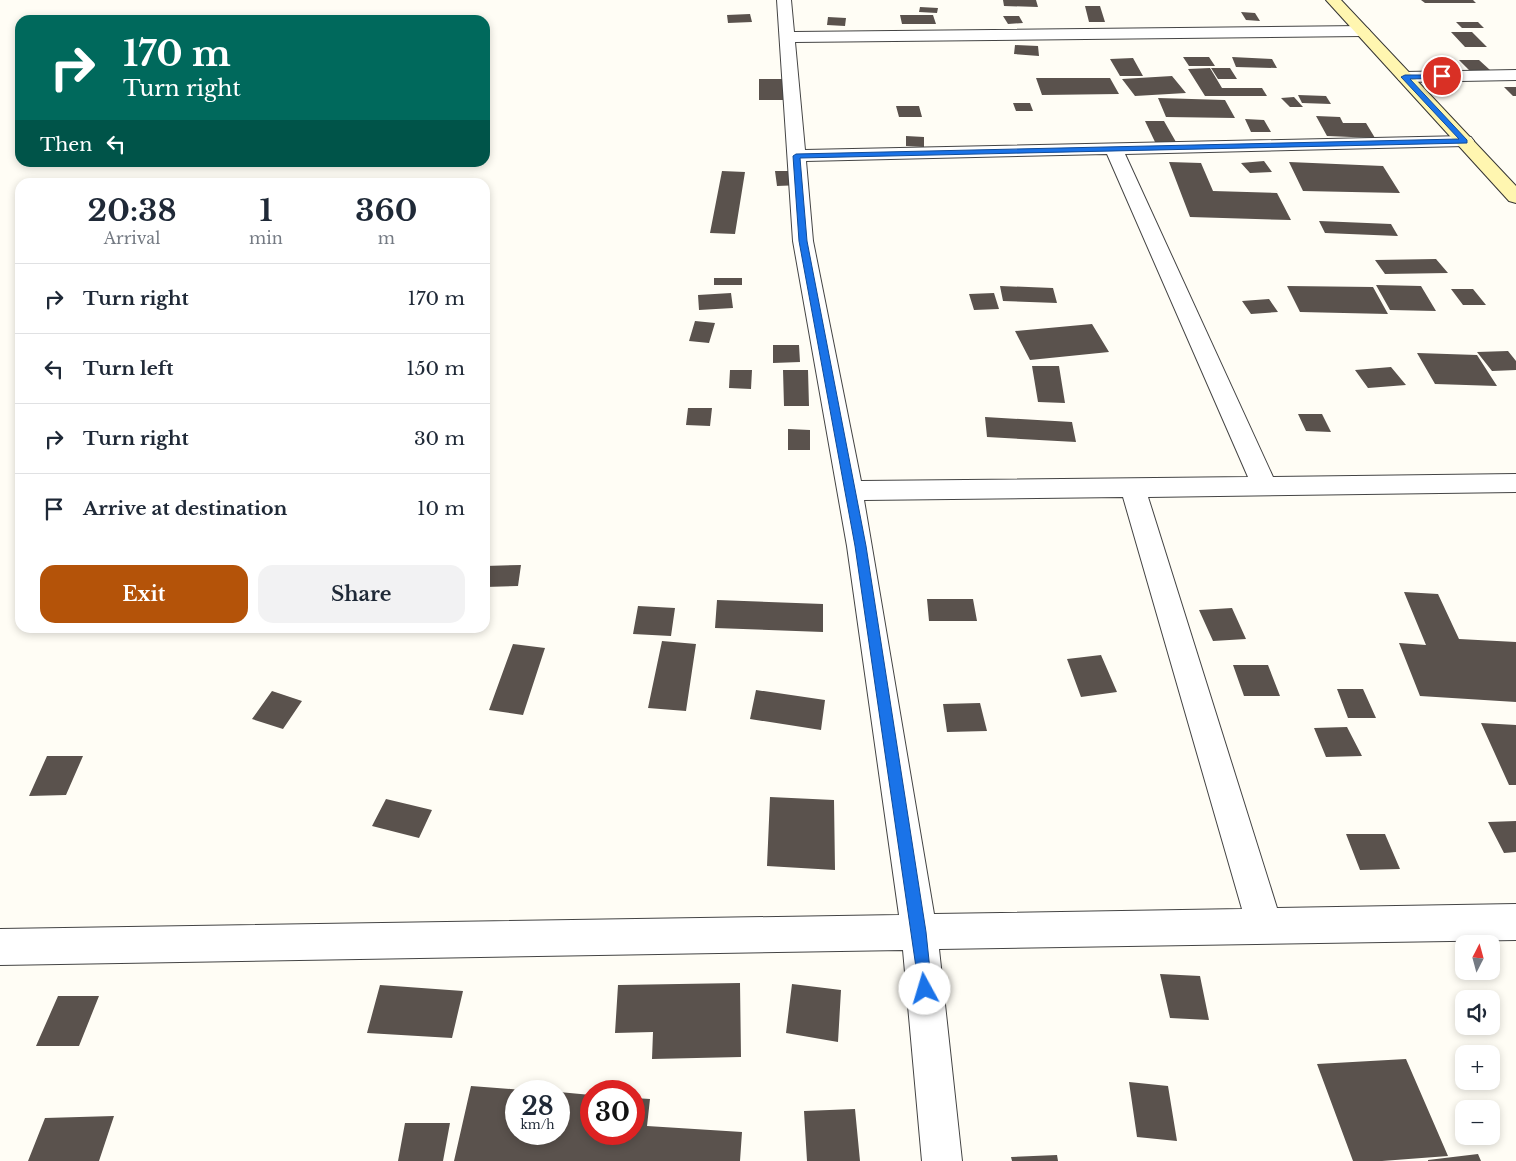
<!DOCTYPE html>
<html lang="en">
<head>
<meta charset="utf-8">
<style>
  :root { --surface:#fff; --page:#f2f2f3; --text:#1f2937; --muted:#747a83; --line:#e0e1e3; --accent:#b45309 }
  body { margin:0; font-family:"Libre Baskerville",serif; background:var(--page); color:var(--text); height:100vh; display:flex; flex-direction:column; font-size:19px; white-space:nowrap }
  * { box-sizing:border-box; margin:0 }
  p { font-size:16px; color:var(--muted) }
  .icon { flex:none; width:28px; height:28px; fill:none; stroke:currentColor; stroke-width:2; stroke-linecap:round; stroke-linejoin:round }
  .map { position:relative; flex:1; overflow:hidden }
  .details { position:absolute; left:15px; top:178px; width:475px; height:455px; display:flex; flex-direction:column; background:var(--surface); border-radius:15px; box-shadow:0 2px 8px #0003 }
  .details>* { flex:none }
  .banner { position:absolute; left:15px; top:15px; width:475px; height:152px; border-radius:15px; box-shadow:0 2px 8px #0003; background:#00695c; color:#fff; overflow:hidden }
  .needle { width:32px; rotate:6deg }
  .tools { position:absolute; left:1455px; top:935px; display:grid; gap:10px }
  .tools a { display:grid; place-items:center; width:45px; height:45px; border-radius:10px; background:var(--surface); box-shadow:0 2px 8px #0003; font-size:25px }
  .speed { position:absolute; left:505px; top:1080px; display:flex; gap:10px; font-size:25px; font-weight:700; text-align:center }
  .speed>* { display:grid; place-content:center; width:65px; height:65px; border-radius:50%; background:var(--surface); box-shadow:0 2px 8px #0003; line-height:1 }
  .speed small { font-size:12px; font-weight:400 }
  .speed .limit { border:8px solid #d22; background:#fff; color:#111 }
  .pin { position:absolute; display:grid; place-items:center; width:42px; height:42px; color:#fff; margin:-21px; border:2px solid #fff; border-radius:50%; box-shadow:0 1px 5px #0007 }
  .me { position:absolute; width:55px; margin:-28px; rotate:354deg; stroke-linejoin:round; filter:drop-shadow(0 0 4px #0008) }
  .turn { display:flex; align-items:center; gap:18px; height:105px; padding:0 25px; font-size:22px }
  .turn .icon { width:65px; height:65px; stroke-width:2.5 }
  .turn b { display:block; font-size:35px; line-height:42px }
  .then { display:flex; align-items:center; height:48px; padding:0 25px; background:#0003; gap:10px; font-size:19px }
  .eta { display:flex; justify-content:space-evenly; align-items:center; height:85px; text-align:center }
  .eta b { font-size:30px; font-weight:800; line-height:35px }
  .primary-button { display:flex; gap:10px; margin-top:auto; padding:10px 25px }
  .primary-button a { flex:1; height:58px; border-radius:15px; background:var(--accent); color:#fff; font-size:20px; font-weight:800; line-height:58px; text-align:center }
  .primary-button a+a { background:var(--page); color:var(--text) }
  ul { padding:0; list-style:none }
  li { display:flex; align-items:center; gap:15px; height:70px; padding:0 25px; border-top:1px solid var(--line) }
  li div { flex:1 }
  li b { display:block; font-size:19px }
  li em { font-style:normal }
  .map>svg:first-child { display:block }
</style>
</head>
<body>
<div class="map">
<svg width="1516" height="1161" viewBox="0 0 1516 1161">
  <rect width="100%" height="100%" fill="#fffdf5"/>
  <path fill="#5a524d" d="M1003,0H1036L1038,7L1004,6Z
    M1421,0H1473L1476,3H1425Z
    M1085,6H1100L1105,22H1089Z
    M920,7L938,8L937,13L919,12Z
    M1241,12L1255,13L1260,21L1246,20Z
    M750,14L752,22L728,23L727,15Z
    M900,15H933L936,24H902Z
    M1003,16H1019L1023,23L1008,24Z
    M828,17L846,18L845,26L827,25Z
    M1456,22H1478L1484,28H1462Z
    M1451,32H1472L1487,47H1465Z
    M1015,45L1038,46L1039,56L1014,54Z
    M1183,57H1209L1215,66H1189Z
    M1232,57L1272,59L1277,68L1236,67Z
    M1133,58L1143,76H1120L1110,59Z
    M1459,60H1479L1490,70L1470,71Z
    M1210,68L1222,88H1262L1267,96H1205L1188,69Z
    M1211,68H1230L1237,79H1218Z
    M1172,76L1186,93L1135,96L1122,79Z
    M1036,78H1110L1119,94L1042,95Z
    M759,79H785L786,100H759Z
    M1504,87H1516V96H1513Z
    M1298,95L1326,96L1331,104L1302,103Z
    M1294,97L1303,107H1290L1281,98Z
    M1158,98L1225,100L1235,118L1166,117Z
    M1013,103H1030L1033,111H1016Z
    M896,106H919L922,117H899Z
    M1316,116L1340,117L1343,123H1366L1375,138L1327,136Z
    M1245,119L1264,120L1271,132H1251Z
    M1145,121H1164L1176,142H1155Z
    M906,136L924,137V147L906,146Z
    M1264,161L1272,172L1250,173L1241,163Z
    M1169,162L1201,163L1213,191L1277,193L1291,220L1190,217Z
    M1289,162L1383,166L1400,193L1303,191Z
    M722,171L745,172L735,234L710,233Z
    M775,171H800L802,185L777,186Z
    M1319,221L1391,224L1398,236L1325,233Z
    M1436,259L1448,273L1385,274L1375,260Z
    M714,278H742V285H714Z
    M1376,285L1421,286L1436,311L1390,310Z
    M1000,286L1053,288L1057,303L1003,301Z
    M1287,286L1373,287L1388,314L1300,312Z
    M1451,289H1473L1486,305H1463Z
    M731,293L733,308L699,310L698,295Z
    M994,293L999,309L974,310L969,294Z
    M1269,299L1278,312L1251,314L1242,301Z
    M695,321L715,323L709,343L689,341Z
    M1092,324L1109,352L1030,360L1015,331Z
    M773,345H799L800,362L773,363Z
    M1508,351L1516,361V370L1492,371L1477,352Z
    M1417,353L1477,355L1497,386L1435,384Z
    M1032,366H1059L1065,403L1038,402Z
    M1391,367L1406,385L1368,388L1355,370Z
    M730,370H752L751,389L729,388Z
    M783,370H808L809,406H784Z
    M688,408H712L710,426L686,425Z
    M1298,414H1322L1331,432L1306,431Z
    M985,417L1072,422L1076,442L987,437Z
    M788,429L810,430V450H788Z
    M521,565L518,586L485,587V566Z
    M1404,592L1438,594L1459,639L1516,642V702L1420,696L1399,643L1426,645Z
    M927,599H973L977,621H929Z
    M717,600L823,604V632L715,628Z
    M638,606L675,608L671,636L633,634Z
    M1232,608L1246,639L1213,641L1199,610Z
    M662,641L696,644L686,711L648,708Z
    M513,644L545,648L523,715L489,710Z
    M1101,655L1117,692L1081,697L1067,659Z
    M1233,665H1268L1280,696H1244Z
    M1337,689H1363L1376,718H1348Z
    M756,690L825,700L821,730L750,719Z
    M272,691L302,701L283,729L252,719Z
    M980,703L987,731L947,732L943,704Z
    M1481,723L1516,725V785H1509Z
    M1347,727L1362,756L1326,757L1314,728Z
    M47,756H83L66,795L29,796Z
    M770,797L834,800L835,870L767,866Z
    M386,799L432,810L419,838L372,826Z
    M1516,821V852L1504,853L1488,822Z
    M1346,834H1385L1400,869L1360,870Z
    M1160,974L1200,976L1209,1020L1170,1018Z
    M740,983L741,1057L652,1059L653,1032L615,1033L618,985Z
    M792,984L841,990L838,1042L786,1033Z
    M380,985L463,991L452,1038L367,1033Z
    M58,996H99L79,1046H36Z
    M1406,1059L1448,1156L1382,1161H1353L1317,1064Z
    M1129,1082L1168,1086L1177,1141L1137,1137Z
    M471,1086L523,1090L516,1091V1134H559V1092L591,1095V1134H634V1098L650,1099L647,1126L742,1132L740,1161H454Z
    M855,1109L860,1161H807L804,1111Z
    M114,1116L99,1161H28L45,1118Z
    M405,1123H450L443,1161H398Z
    M1478,1154L1481,1161H1428V1160Z
    M1057,1155L1058,1161H1012L1011,1157Z"/>
  <g fill="none" stroke-linecap="round" stroke-linejoin="round">
    <g stroke="#444" stroke-width="2">
      <path id="street" d="M777,0H791L794,32L1362,26L1367,28L1370,31L1367,34L1362,36L795,42L805,150L1465,136L1471,137L1474,141L1471,145L1465,146L1125,154L1273,477L1516,474V492L1148,497L1277,908L1516,904V940L939,949L962,1161H922L903,950L0,965V929L899,915L847,546L793,241ZM1107,154L1248,477L861,481L813,241L806,161ZM1123,497L1242,909L934,914L864,500Z
        M1516,70V80L1405,82L1399,80L1397,77L1399,74L1405,72Z"/>
    </g>
    <g stroke="#333" stroke-width="2">
      <path id="secondary" d="M1326,0H1341L1516,186V203L1509,201Z"/>
    </g>
    <use href="#street" fill="#fff" fill-rule="evenodd"/>
    <use href="#secondary" fill="#fff6b0" fill-rule="evenodd"/>
  </g>
  <path fill="#1a73e8" stroke="#114b97" d="M1444,75V78H1442L1410,79L1467,140V143L800,158L807,241L866,546L926,932L932,989L930,995L925,997L920,995L855,546L799,241L793,156L796,154L1459,139L1401,77L1405,75Z"/>
</svg>
<div class="tools">
<a><svg class="needle" viewBox="-14 -14 28 28"><path d="M0-13l5 13h-10z" fill="#e53935"/><path d="M0 13l5-13h-10z" fill="#747a83"/></svg></a>
<a><svg class="icon" aria-label="sound" viewBox="0 0 24 24"><path d="M4 9h4l5-4v14l-5-4H4zM17 9q2 3 0 6"/></svg></a>
<a>+</a>
<a>−</a>
</div>
<div class="speed"><div>28<small>km/h</small></div><div class="limit">30</div></div>
<div class="pin" style="left:1442px;top:76px;background:#d93025"><svg class="icon" aria-label="arrive" viewBox="0 0 24 24"><path d="M6 21V4h12l-3 4 3 4H6"/></svg></div>
<svg class="me" style="left:925px;top:989px" viewBox="-20 -20 40 40"><circle r="19" fill="#fff"/><path d="M0-13L10 11 0 6-10 11z" fill="#1a73e8"/></svg>
<div class="banner">
<div class="turn"><svg class="icon" aria-label="right" viewBox="0 0 24 24"><path d="M7 20v-9h11M14 6l5 5-5 5"/></svg><div><b>170 m</b>Turn right</div></div>
<div class="then">Then<svg class="icon" aria-label="left" viewBox="0 0 24 24"><path d="M17 20v-9H6M10 6l-5 5 5 5"/></svg></div>
</div>
<section class="details">
<div class="eta">
<div><b>20:38</b><p>Arrival</p></div>
<div><b>1</b><p>min</p></div>
<div><b>360</b><p>m</p></div>
</div>
<ul>
<li><svg class="icon" aria-label="right" viewBox="0 0 24 24"><path d="M7 20v-9h11M14 6l5 5-5 5"/></svg><div><b>Turn right</b></div><em>170 m</em></li>
<li><svg class="icon" aria-label="left" viewBox="0 0 24 24"><path d="M17 20v-9H6M10 6l-5 5 5 5"/></svg><div><b>Turn left</b></div><em>150 m</em></li>
<li><svg class="icon" aria-label="right" viewBox="0 0 24 24"><path d="M7 20v-9h11M14 6l5 5-5 5"/></svg><div><b>Turn right</b></div><em>30 m</em></li>
<li><svg class="icon" aria-label="arrive" viewBox="0 0 24 24"><path d="M6 21V4h12l-3 4 3 4H6"/></svg><div><b>Arrive at destination</b></div><em>10 m</em></li>
</ul>
<div class="primary-button"><a>Exit</a><a>Share</a></div>
</section>
</div>
</body>
</html>
